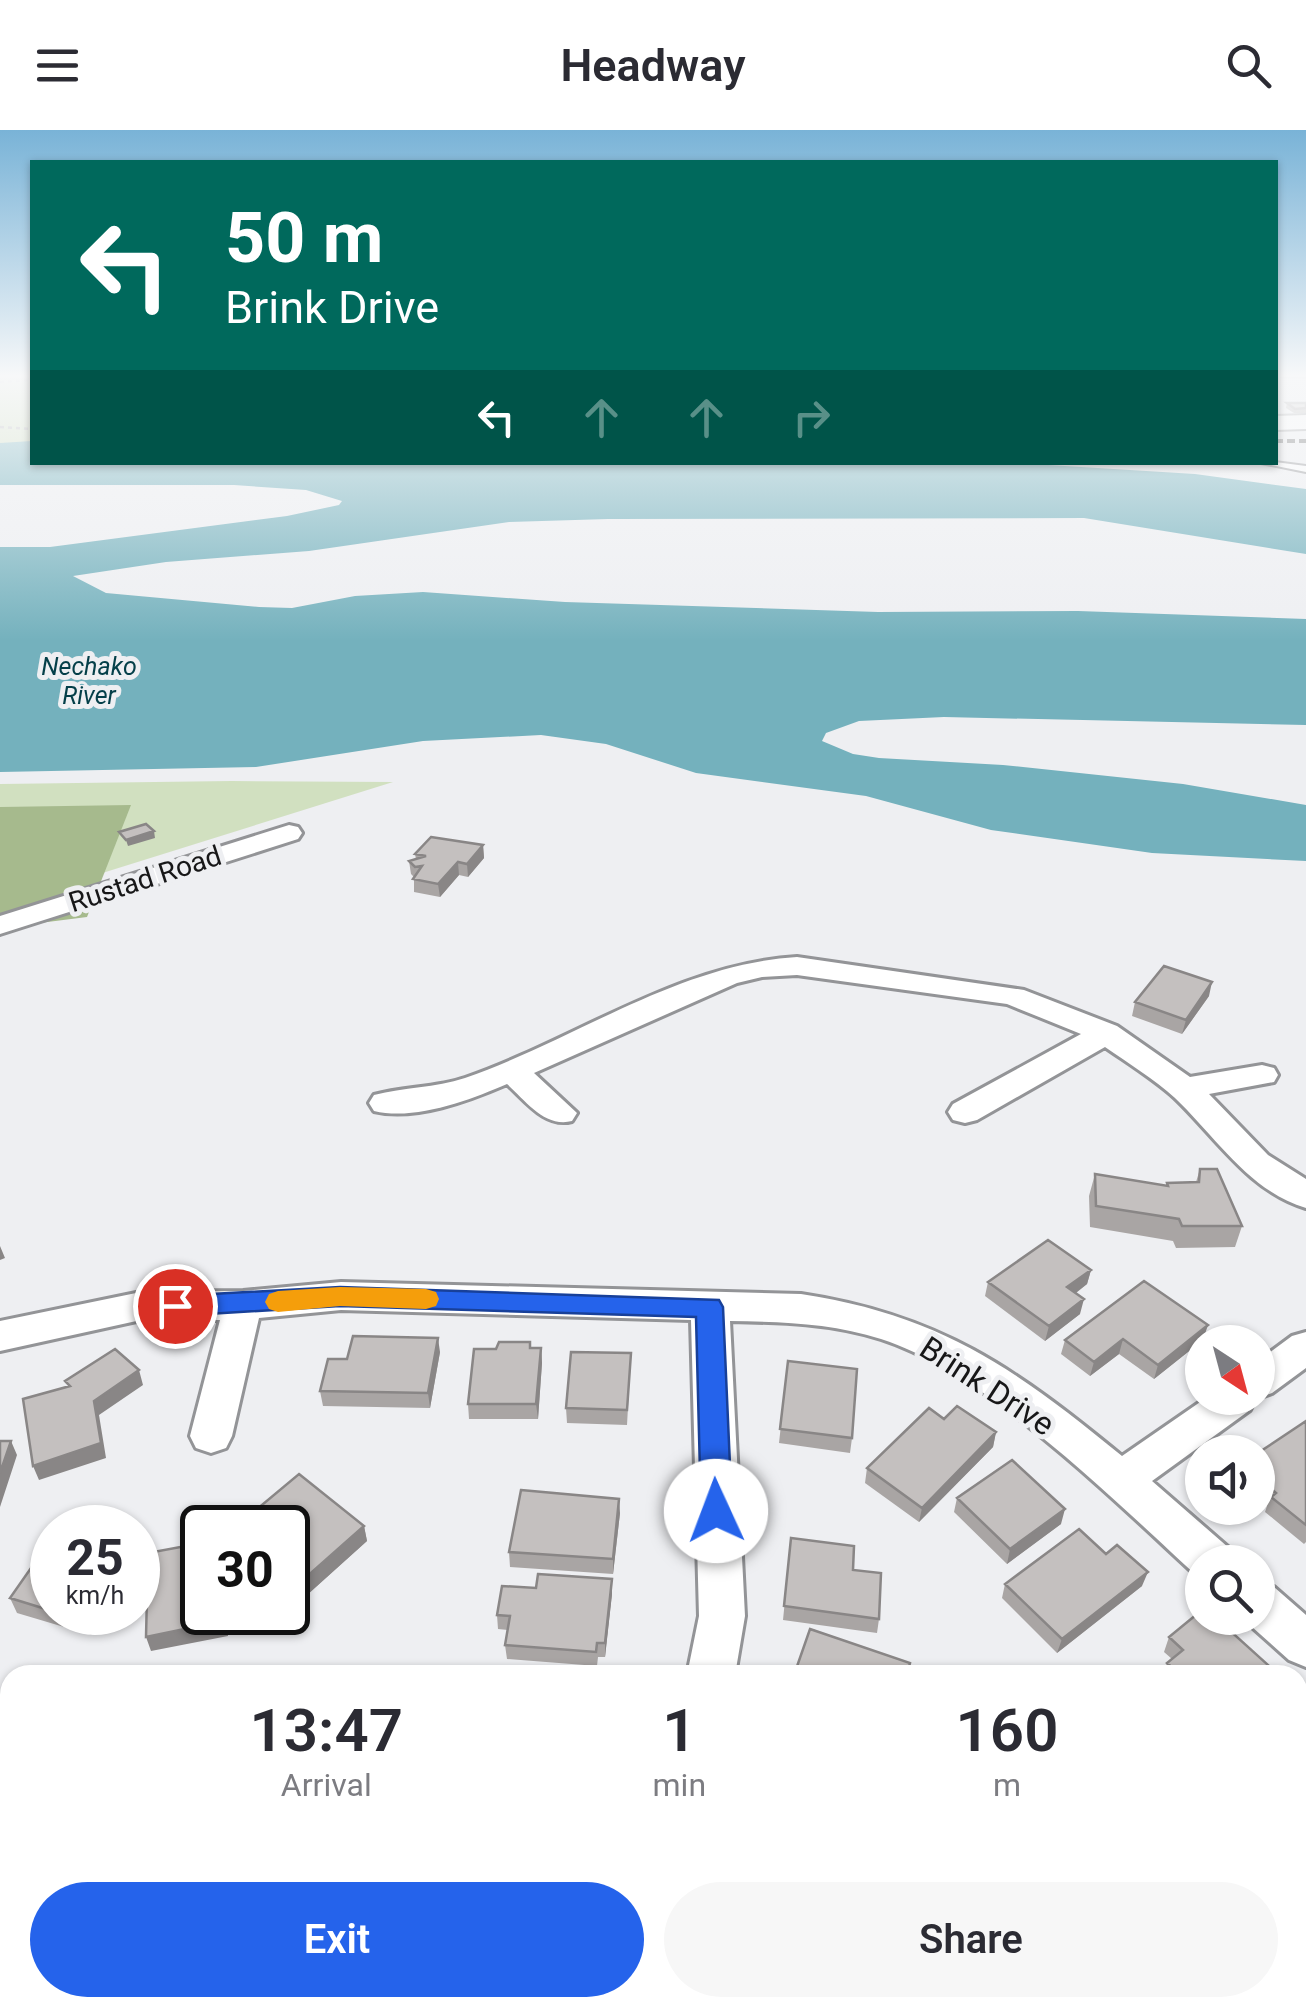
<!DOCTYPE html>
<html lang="en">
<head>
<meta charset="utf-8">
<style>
  :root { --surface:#fff; --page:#f7f7f7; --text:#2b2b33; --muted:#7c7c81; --accent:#2563eb }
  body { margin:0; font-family:Roboto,sans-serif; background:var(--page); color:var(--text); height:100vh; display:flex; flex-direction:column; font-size:38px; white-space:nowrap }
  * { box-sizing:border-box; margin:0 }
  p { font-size:32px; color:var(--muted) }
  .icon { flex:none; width:55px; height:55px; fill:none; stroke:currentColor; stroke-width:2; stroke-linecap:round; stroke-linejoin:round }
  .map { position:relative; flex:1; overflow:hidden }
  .side { position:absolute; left:0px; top:1535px; width:1308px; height:352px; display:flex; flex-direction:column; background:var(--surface); border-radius:30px 30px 0 0; box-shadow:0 2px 8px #0004 }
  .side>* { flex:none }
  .guide { position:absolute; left:30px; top:30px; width:1248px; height:305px; border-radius:0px; box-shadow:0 2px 8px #0004; background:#00695c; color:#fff; overflow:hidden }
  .needle { width:65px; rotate:144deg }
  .buttons { position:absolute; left:1185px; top:1195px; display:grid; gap:20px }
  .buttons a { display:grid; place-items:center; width:90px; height:90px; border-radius:50%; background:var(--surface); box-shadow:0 2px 8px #0004; font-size:50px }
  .speed { position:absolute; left:30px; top:1375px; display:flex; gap:20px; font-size:50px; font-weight:700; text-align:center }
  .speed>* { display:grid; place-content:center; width:130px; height:130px; border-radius:50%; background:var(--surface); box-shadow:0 2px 8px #0004; line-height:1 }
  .speed small { font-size:25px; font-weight:400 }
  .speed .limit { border:5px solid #111; border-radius:15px; background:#fff; color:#111 }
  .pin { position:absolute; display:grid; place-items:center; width:85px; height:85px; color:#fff; margin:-42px; border:5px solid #fff; border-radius:50%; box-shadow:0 2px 10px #0007 }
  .me { position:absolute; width:110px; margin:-55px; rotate:358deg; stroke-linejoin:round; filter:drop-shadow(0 0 8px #0008) }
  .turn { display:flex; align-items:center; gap:35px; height:210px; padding:0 30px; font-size:45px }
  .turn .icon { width:130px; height:130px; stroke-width:2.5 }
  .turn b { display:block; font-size:70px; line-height:85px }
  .lanes { display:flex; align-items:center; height:95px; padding:0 30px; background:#0003; justify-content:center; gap:50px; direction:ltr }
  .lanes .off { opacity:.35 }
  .eta { display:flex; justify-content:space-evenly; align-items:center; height:170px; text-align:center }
  .eta b { font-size:60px; font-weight:600; line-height:70px }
  .action { display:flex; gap:20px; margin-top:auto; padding:20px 30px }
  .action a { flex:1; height:115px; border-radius:60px; background:var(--accent); color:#fff; font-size:40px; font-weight:600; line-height:115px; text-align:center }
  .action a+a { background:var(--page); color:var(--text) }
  header { display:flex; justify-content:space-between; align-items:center; height:130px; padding:0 30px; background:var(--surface); font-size:45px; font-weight:600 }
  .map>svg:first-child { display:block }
</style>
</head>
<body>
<header><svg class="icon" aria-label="menu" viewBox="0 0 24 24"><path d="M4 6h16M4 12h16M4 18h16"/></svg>Headway<svg class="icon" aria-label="search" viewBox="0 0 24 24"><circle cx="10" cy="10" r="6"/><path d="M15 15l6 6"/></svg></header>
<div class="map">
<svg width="1306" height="1886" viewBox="0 0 1306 1886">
  <rect width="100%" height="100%" fill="#eeeff2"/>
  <path fill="#d1e0c0" d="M0,247H32V314L0,317Z
    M232,651L393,652L0,775V654Z"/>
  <path fill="#a6ba8d" d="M131,675L87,787L0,798V677Z"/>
  <path fill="#74b1bd" d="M32,311V332H1001L1195,344L1306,359V424L1084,388L608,389L509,392L309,421L166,432L73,446L106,463L259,477L292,478L355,466L423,462L565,472L878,482L1078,481L1306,489V595L944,587L859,591L826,603L822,611L853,624L879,628L1003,635L1183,654L1306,675V731L1152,723L991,700L866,666L696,643L606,614L541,605L423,611L256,637L0,642V417H50L287,386L339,375L342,371L306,360L234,355H0V313Z"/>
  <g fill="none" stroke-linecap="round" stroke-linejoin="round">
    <g stroke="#939497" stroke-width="4">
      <path id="lane" d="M1256,332H1275L1306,336V342Z"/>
    </g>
    <g stroke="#939497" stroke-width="6">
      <path id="street" d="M289,695L298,697L302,703L298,709L0,804V786Z
        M797,827L1024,860L1117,896L1190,947L1262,935L1274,938L1278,945L1274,952L1209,964L1268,1025L1306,1049V1078C1250,1062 1215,1006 1175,968C1154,949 1128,933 1105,917L977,990L965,993L953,990L948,982L953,974L1081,904L1007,874L797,845L762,847L737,853L534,943L577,983L572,991C545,998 526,971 507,954C470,970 415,991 374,981L369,973L374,965C404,957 435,958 465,948C575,910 678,834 797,827Z
        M341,1152L801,1164C940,1185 1016,1239 1122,1326L1206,1268H1256L1250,1280L1152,1351L1229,1418L1236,1432H1202V1448L1197,1446C1115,1371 987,1243 881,1209C831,1193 781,1192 730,1191L745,1486L735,1545H687L699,1486L691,1190L341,1180L259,1188L232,1306L226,1318L211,1323L196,1318L190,1306L220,1190H141L0,1221V1191L141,1162L243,1161Z
        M1306,1202V1238L1272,1263L1258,1268H1257L1258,1231L1292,1206Z
        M1258,1451L1274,1457L1306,1485V1537L1289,1530L1242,1488H1258Z
        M581,1878H637L635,1886H577Z"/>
    </g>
    <g stroke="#939497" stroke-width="4">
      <path id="secondary" d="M1306,285V299L1275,300V286Z
        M0,1619L10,1623V1698L0,1694Z
        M358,1878H453L457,1886H362Z"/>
    </g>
    <path stroke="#adadb0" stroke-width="2.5" stroke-dasharray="4 4" stroke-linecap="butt" d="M0,252L32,250
      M0,297L32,299"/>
    <use href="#lane" fill="#fff" fill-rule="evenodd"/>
    <use href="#street" fill="#fff" fill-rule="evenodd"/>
    <use href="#secondary" fill="#fff" fill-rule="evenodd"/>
    <path stroke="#5b5b5c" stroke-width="4" stroke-dasharray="8 4" stroke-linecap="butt" d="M1275,311H1306"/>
  </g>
  <path fill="#a9a5a4" d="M1280,247H1306V249L1280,248Z
    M1287,273H1306V283H1294L1286,278Z
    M483,715L484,728L468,747L459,745L440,767L414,762V747L411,744L409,731L416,729L415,724Z
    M1209,866L1182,904L1132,886L1135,872Z
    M1200,1039L1242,1096L1235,1117L1176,1118L1173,1111L1090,1097L1089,1066L1095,1044L1166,1056L1167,1053L1196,1052Z
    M1091,1140L1087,1154L1076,1163L1080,1184L1045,1211L985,1166L988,1152Z
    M1065,1210H1203L1154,1249L1119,1224L1090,1246L1061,1224Z
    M531,1218H541L542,1233L538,1289H469L468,1274Z
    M440,1222L430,1278L323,1276L320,1261Z
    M631,1223L627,1295L567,1293L566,1278Z
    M788,1231L852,1308L850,1323L779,1313Z
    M944,1289L996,1302L993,1317L919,1392L865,1353L867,1338Z
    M1306,1291V1412L1304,1414L1265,1382L1267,1376L1258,1368V1323Z
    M957,1368L1061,1394L1007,1434L954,1382Z
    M620,1383L613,1444L510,1437L509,1422Z
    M238,1395L364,1396L367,1411L307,1465L288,1448V1398H239Z
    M52,1408V1482H106L91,1505L17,1483L10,1468Z
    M791,1408L853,1440L879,1489L877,1503L783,1490Z
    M1005,1454L1142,1456L1057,1523L1002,1468Z
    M612,1464L605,1527H598L597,1536L507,1529L505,1515L508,1500L498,1499L497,1485Z
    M1169,1507L1279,1545H1163L1167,1533L1172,1529L1164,1522Z
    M763,1878H855L852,1886H781Z
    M1038,1878L1183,1886H1035Z"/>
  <path fill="#898686" d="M154,701L155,708L128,716L126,710Z
    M483,715L484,728L468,747L467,734Z
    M458,732L459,745L440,767L438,754Z
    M1212,852L1209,866L1182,904L1186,890Z
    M0,1116L5,1128L0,1130Z
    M1091,1140L1087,1154L1064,1172L1067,1157Z
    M1084,1169L1080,1184L1045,1211L1049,1196Z
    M1208,1195L1203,1210L1154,1249L1158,1235Z
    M438,1208L440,1222L430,1278L428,1263Z
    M1123,1209L1119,1224L1090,1246L1094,1232Z
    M541,1218L542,1233L538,1289L536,1274Z
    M139,1240L143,1255L99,1285L106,1328L39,1350L33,1336L94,1271Z
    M996,1302L993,1317L919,1392L922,1378Z
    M11,1311L17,1325L0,1377V1343Z
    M619,1369L620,1383L613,1444V1429Z
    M1065,1379L1061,1394L1007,1434L1010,1419Z
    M364,1396L367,1411L307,1465L303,1450Z
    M1148,1442L1142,1456L1057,1523L1062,1509Z
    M612,1449V1464L605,1527V1513Z
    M90,1482H106L91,1505L85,1491Z
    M223,1482H227L228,1506L151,1521L146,1507Z
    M1306,1606V1614L1298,1621V1614Z"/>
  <path fill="#c4c0bf" stroke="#898686" stroke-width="2.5" d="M1287,273H1306V278L1295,279Z
    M146,694L154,701L126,710L119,702Z
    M431,707L483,715L467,734L458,732L438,754L413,749L422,736L415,737L409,731L426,726L415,724Z
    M1164,836L1212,852L1186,890L1135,872Z
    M1200,1039H1217L1242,1096H1182L1179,1089L1096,1076L1095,1044L1168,1056L1167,1053L1199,1052Z
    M1048,1110L1091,1140L1067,1157L1084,1169L1049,1196L988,1152Z
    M1144,1151L1208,1195L1158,1235L1123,1209L1094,1232L1065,1210Z
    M353,1206L438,1208L428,1263L320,1261L328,1229H347Z
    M499,1212H530V1218H541L536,1274H468L474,1219H496Z
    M115,1219L139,1240L94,1271L101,1313L33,1336L23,1269L70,1256L65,1251Z
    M571,1222L631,1223L627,1280L566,1278Z
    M788,1231L857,1239L852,1308L780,1299Z
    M957,1276L996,1302L922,1378L867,1338L929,1278L944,1289Z
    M1306,1291V1395L1271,1367L1276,1363L1258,1348V1331L1260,1329L1258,1327V1323Z
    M0,1311H11L0,1343Z
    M1012,1330L1065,1379L1010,1419L957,1368Z
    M299,1344L364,1396L303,1450L288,1437V1398H242L238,1395Z
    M521,1360L619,1369L613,1429L509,1422Z
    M1079,1399L1106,1424L1117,1415L1148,1442L1062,1509L1005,1454Z
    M52,1408V1481L10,1468Z
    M791,1408L854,1416L853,1440L881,1443L879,1489L784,1476Z
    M202,1413V1482H223V1491L146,1507L148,1423Z
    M538,1444L612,1449L605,1513H597L596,1522L505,1515L510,1486L497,1485L502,1456L536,1458Z
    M1202,1480V1488H1216L1279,1545H1180L1167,1533L1183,1520L1169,1507Z
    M57,1482H90L85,1491Z
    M810,1499L910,1533L907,1545H794Z
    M513,1540L534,1545H511Z
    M1298,1562L1306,1569V1606L1298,1614Z
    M791,1878H853L851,1886H810Z
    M1039,1878H1178L1183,1886H1044Z"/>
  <linearGradient id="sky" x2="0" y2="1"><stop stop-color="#79b3d7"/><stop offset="0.48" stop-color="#f7f8f9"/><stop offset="1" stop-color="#f7f8f9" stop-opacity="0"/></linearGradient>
  <rect width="1306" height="511" fill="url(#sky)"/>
  <path fill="#2563eb" stroke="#184099" stroke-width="2.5" d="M340,1157L719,1170L723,1177L732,1381L727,1390L716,1394L706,1390L701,1381L696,1187L340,1176L175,1186L165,1183L161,1176L165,1169L175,1166Z"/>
  <path fill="#f59e0b" d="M340,1157L426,1159L436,1162L439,1169L436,1176L426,1179L340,1176L278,1182L269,1179L265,1172L269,1164L278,1161Z"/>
  <g text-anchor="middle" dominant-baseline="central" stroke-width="10" stroke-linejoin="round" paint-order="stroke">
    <g font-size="25" font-style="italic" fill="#043f49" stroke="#eeeff2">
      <text x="89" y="536">Nechako<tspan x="89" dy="29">River</tspan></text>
    </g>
    <g font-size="28" fill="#171718" stroke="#eeeff2">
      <text transform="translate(145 749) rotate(-18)">Rustad Road</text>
    </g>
    <g font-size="32" fill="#171718" stroke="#eeeff2">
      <text transform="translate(987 1256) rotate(33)">Brink Drive</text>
    </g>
  </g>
</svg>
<div class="buttons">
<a><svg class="needle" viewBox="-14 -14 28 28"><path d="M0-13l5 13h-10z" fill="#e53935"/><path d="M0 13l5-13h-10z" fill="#7c7c81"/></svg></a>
<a><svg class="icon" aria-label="sound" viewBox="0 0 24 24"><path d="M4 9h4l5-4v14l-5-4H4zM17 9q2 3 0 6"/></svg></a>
<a><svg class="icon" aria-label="search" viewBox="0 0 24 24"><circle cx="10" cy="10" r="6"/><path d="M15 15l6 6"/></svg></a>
</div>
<div class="speed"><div>25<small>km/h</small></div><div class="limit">30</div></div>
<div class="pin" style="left:175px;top:1176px;background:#d93025"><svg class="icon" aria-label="arrive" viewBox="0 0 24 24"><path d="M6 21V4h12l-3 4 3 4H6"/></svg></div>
<svg class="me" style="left:716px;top:1381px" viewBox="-20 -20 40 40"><circle r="19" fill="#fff"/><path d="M0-13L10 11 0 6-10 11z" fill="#2563eb"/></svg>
<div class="guide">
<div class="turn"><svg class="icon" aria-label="left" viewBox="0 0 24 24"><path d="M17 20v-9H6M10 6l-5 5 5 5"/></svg><div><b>50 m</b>Brink Drive</div></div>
<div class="lanes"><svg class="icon" aria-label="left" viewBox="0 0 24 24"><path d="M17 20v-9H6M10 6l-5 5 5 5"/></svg><svg class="icon off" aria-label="ahead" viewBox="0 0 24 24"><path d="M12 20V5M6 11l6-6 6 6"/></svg><svg class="icon off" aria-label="ahead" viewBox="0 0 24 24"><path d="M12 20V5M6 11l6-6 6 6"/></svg><svg class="icon off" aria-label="right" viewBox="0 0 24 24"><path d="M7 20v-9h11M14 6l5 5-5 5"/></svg></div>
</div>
<section class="side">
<div class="eta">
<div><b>13:47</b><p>Arrival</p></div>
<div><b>1</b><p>min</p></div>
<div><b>160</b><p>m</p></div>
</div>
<div class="action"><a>Exit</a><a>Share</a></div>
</section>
</div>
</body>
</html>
